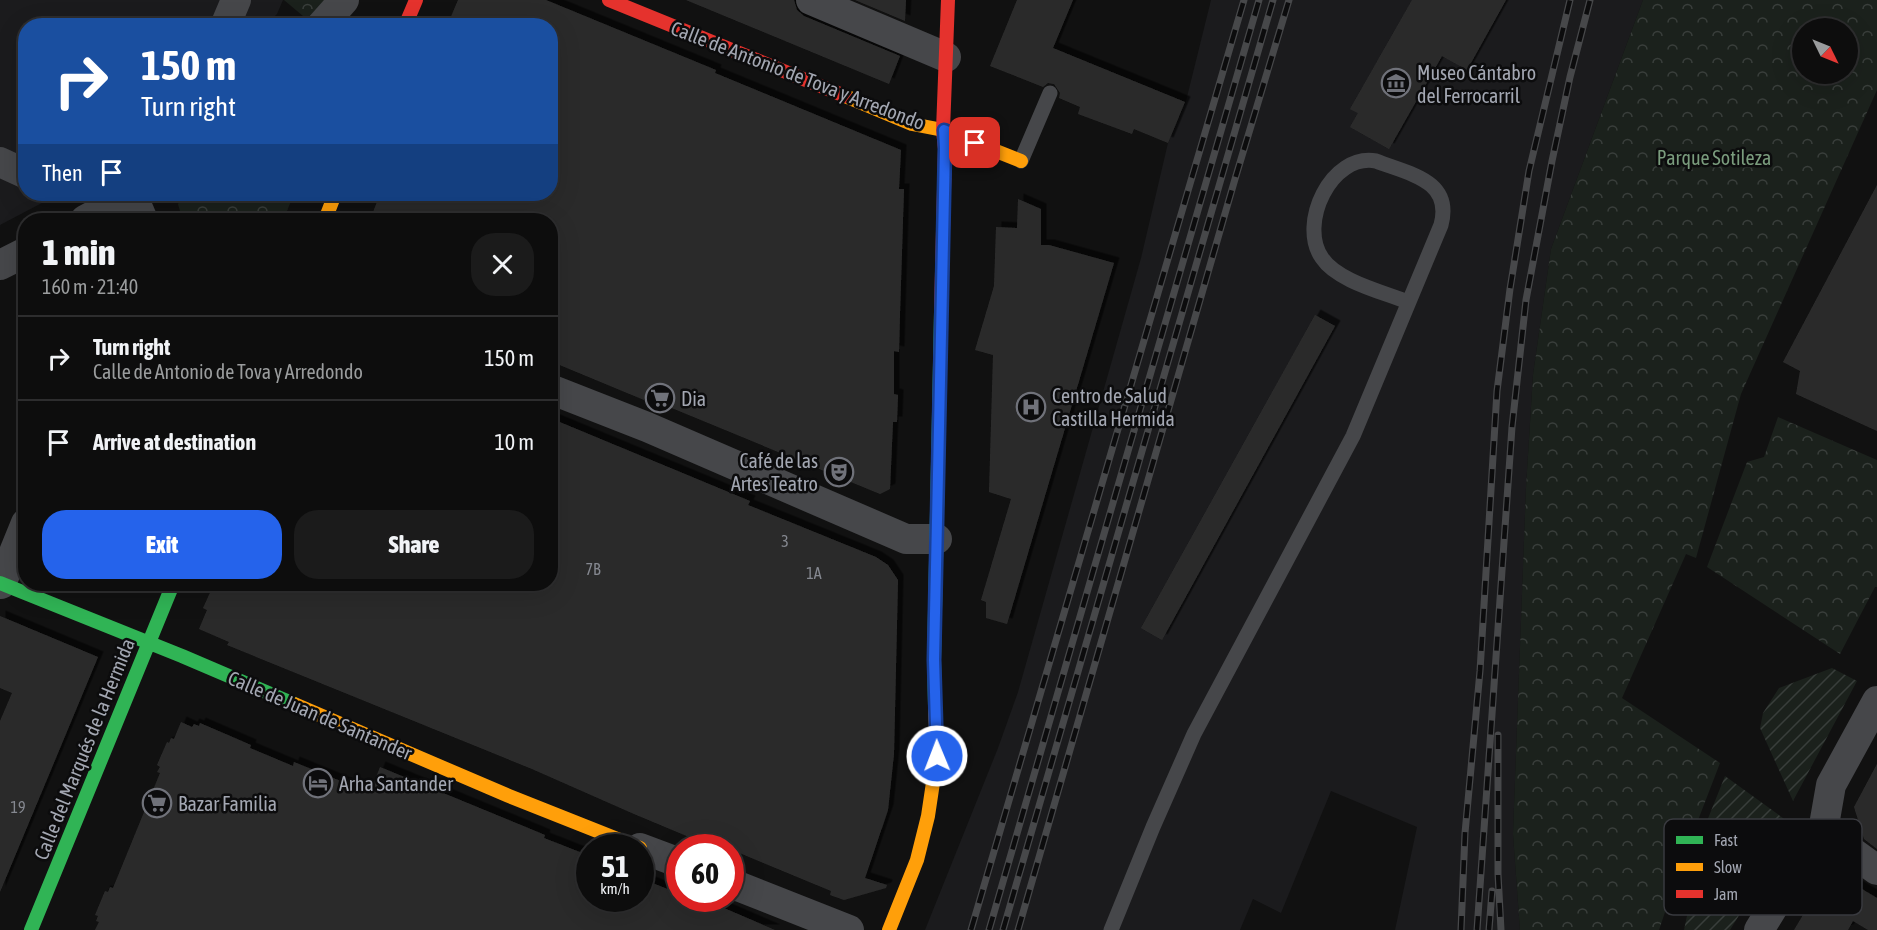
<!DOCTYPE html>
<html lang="en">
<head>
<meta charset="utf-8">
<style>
  :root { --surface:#0d0d0d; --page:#1b1b1b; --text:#f1f3f6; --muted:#9a9c9d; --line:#2d2d2e; --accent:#2563eb }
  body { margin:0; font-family:"Asap Condensed",sans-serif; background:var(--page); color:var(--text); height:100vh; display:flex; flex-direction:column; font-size:22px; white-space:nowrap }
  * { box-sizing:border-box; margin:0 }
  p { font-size:20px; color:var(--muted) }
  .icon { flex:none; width:33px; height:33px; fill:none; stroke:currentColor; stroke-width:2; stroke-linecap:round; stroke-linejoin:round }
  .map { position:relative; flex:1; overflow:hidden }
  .details { position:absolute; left:18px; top:213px; width:540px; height:378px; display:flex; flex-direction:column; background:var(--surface); border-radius:24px; box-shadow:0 6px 24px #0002,0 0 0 2px var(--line) }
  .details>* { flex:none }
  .banner { position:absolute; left:18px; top:18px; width:540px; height:183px; border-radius:24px; box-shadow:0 6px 24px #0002,0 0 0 2px var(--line); background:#1a4fa0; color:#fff; overflow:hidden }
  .needle { width:39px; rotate:133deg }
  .buttons { position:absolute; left:1792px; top:18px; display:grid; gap:12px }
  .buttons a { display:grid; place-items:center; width:66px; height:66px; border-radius:50%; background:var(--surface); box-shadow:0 6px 24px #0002,0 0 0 2px var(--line); font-size:30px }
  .speed { position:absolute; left:576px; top:834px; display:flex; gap:12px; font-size:30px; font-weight:700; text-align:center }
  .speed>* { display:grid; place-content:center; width:78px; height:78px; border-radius:50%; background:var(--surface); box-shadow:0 6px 24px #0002,0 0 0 2px var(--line); line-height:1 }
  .speed small { font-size:15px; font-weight:400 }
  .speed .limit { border:9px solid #d22; background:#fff; color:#111 }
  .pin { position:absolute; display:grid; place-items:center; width:51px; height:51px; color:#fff; margin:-26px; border-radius:12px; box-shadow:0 3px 9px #0006 }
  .me { position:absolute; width:66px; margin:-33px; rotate:359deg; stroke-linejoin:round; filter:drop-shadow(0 0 4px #0008) }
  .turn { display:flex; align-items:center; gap:21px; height:126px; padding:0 24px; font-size:27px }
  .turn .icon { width:78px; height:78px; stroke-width:2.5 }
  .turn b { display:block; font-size:42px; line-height:51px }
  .then { display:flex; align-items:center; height:57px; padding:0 24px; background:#0003; gap:12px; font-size:22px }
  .round { display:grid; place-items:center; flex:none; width:63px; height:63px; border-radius:24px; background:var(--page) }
  .head { display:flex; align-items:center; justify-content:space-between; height:102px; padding:0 24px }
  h1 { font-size:36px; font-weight:800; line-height:45px }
  .primary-button { display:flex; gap:12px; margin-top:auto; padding:12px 24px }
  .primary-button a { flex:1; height:69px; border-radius:24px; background:var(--accent); color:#fff; font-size:24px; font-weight:800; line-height:69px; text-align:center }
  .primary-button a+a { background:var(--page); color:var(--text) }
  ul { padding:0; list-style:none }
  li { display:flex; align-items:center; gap:18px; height:84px; padding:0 24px; border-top:2px solid var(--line) }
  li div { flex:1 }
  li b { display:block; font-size:22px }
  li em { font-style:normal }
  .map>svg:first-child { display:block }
</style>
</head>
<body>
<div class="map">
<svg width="1877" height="930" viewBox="0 0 1877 930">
  <defs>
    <pattern id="park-crowns" width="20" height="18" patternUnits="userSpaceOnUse" patternTransform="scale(1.5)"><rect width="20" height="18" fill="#1b211c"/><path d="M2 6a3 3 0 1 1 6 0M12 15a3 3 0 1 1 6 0" fill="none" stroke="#393e3b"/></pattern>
    <pattern id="garden-furrows" width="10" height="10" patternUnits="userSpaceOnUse" patternTransform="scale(1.5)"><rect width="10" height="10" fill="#1b211c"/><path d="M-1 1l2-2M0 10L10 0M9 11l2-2" fill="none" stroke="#393e3b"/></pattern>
    <filter id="shadow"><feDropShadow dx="5.5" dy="-5.5" stdDeviation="0" flood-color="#0009"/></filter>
  </defs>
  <rect width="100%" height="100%" fill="#111"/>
  <path fill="#1b1b1d" d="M0,0H283L277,14L266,25L26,26V194H59L0,225Z
    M1211,0H1643L1551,249L1533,375L1526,488L1513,834L1520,930H1395L1417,827L1331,791L1281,913L1253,899L1240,930H925L998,748L1018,692L1141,258L1168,143L1186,101Z"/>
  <path fill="url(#park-crowns)" fill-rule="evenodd" d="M284,0H327L309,21Z
    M1643,0H1877V90L1741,394L1696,558L1686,554L1622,698L1720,763L1680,867L1659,930H1520L1513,834L1526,488L1533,375L1551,249ZM1848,28V74H1803V28Z
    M185,194H294L283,220H202L180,211L178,204Z
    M1778,417L1877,460V587H1875L1840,654L1707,567L1747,462L1764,457Z"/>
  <path fill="url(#garden-furrows)" d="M1832,668L1857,681L1793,801L1760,728L1763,713L1779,688Z
    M1725,776L1794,826L1730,930H1684L1707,821Z"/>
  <path fill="#2c2c2c" filter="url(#shadow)" d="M458,0H546L716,70L715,73L901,150L899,189H904L900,314L899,352L894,351V394L898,395L897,422H893L890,489L880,494L645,397L644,400L550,361V220H370L380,194H550V26H447Z
    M686,0H794L797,10L804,16L900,56L889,84Z
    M855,0H906L905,21Z
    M1017,0H1073L1053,48L1185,102L1168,143L1134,129L1132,134L1078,114L1080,107L1059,98L1060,93L1054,84L1048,83L1043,87L990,66Z
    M1412,0H1506L1467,70L1442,56L1389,149L1350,127L1358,113L1350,109Z
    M1877,185V431L1796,394L1800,371L1783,362Z
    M1018,199L1041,209V245H1049L1114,263L1007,624L986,618V602L981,600L1011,499L989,492L993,355L975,350L994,286L996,227L1017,228Z
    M1315,315L1335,326L1162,640L1141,628Z
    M550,418L750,501L748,505L876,557L888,565L898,580L894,754L888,810L865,878L887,885L886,888L844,900L830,895L831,891L730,849V848H726L703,838L701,842L634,814L532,769L227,645L229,642L199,629L207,610L203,608L214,584H550Z
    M0,616L98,657L0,892V721L12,693L0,688Z
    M181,722L192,727L194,724L199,726L200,723L251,745L250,748L293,766L294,762L370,793L380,767L545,835L544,838L590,856V898H640V878L680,894V898H691L715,908L717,905L775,930H95L99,922L96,921L98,916L95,915L105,891L108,892L110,887L113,888L160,773L157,772L160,767L157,765L167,742L169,743L171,738L174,739Z
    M1877,764V849L1864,839L1854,807Z
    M1830,870L1877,898V930H1868L1853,921L1848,930H1794Z"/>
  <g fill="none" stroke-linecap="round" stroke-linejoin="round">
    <path stroke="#46474a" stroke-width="15" d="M1021,161L1050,93
      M1111,930L1153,827L1194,734L1353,436L1441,225C1453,180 1409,174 1376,161C1331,153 1298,224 1322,258C1337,281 1383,292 1408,302"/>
    <path stroke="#46474a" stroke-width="30" d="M811,0L946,57
      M225,26L236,0
      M321,26L344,0
      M0,162L26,174
      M132,194L143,220
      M85,220L133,194
      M0,265L26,252
      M550,389L647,427L906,539H937
      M1,584L26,523
      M1823,831L1877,870
      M640,848L680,863
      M730,883L849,930
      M1759,930L1804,857L1823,831L1831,785L1877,701"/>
    <path stroke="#30b455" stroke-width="14" d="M0,583L182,656L294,704
      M935,706L934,660L941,312
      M31,930L173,584"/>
    <path stroke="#ff9f0a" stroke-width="14" d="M845,96L912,124L943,130L1021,161
      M325,220L335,194
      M294,704L509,796L640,848
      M889,930L917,860L928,816L937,756L935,706"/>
    <path stroke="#e5322d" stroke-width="14" d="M609,0L845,96
      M405,26L416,0
      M941,312L945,149L943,130L948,0"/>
    <g stroke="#47484a" stroke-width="7">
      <path id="rail" d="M1498,735V874L1501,930
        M971,930L1244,0
        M989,930L1259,0
        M1003,930L1273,0
        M1018,930L1235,179L1289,0
        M1461,930L1465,833L1480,671L1497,391L1510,289L1529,171L1570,0
        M1477,930L1512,427L1526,300L1552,161L1570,77L1590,0
        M1489,930L1492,891"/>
    </g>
    <use href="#rail" stroke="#0c0c0d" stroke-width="4.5" stroke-dasharray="14" stroke-linecap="butt"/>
  </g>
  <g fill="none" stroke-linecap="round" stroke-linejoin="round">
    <g stroke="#184099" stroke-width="15">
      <path id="route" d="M937,756L934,660L945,148L944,130L975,143"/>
    </g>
    <use href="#route" stroke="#2563eb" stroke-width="10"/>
  </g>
  <defs>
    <g id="museum-ring" transform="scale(1.5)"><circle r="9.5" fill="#0c0c0d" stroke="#70727a" stroke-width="1.5"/><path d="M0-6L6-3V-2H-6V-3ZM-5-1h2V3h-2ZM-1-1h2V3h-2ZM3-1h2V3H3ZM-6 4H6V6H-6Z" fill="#70727a"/></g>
    <g id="supermarket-ring" transform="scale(1.5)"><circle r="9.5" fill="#0c0c0d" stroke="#70727a" stroke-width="1.5"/><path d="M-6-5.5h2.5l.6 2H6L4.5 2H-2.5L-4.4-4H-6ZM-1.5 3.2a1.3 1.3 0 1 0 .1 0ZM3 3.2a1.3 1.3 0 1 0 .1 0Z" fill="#70727a"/></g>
    <g id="hospital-ring" transform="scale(1.5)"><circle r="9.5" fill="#0c0c0d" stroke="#70727a" stroke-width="1.5"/><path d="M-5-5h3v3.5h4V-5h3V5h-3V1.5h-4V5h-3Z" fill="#70727a"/></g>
    <g id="theatre-ring" transform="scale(1.5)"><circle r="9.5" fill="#0c0c0d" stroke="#70727a" stroke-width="1.5"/><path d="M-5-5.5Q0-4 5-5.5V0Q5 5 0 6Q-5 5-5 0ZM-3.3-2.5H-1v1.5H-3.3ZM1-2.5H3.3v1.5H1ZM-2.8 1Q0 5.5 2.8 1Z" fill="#70727a"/></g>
    <g id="hotel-ring" transform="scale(1.5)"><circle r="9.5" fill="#0c0c0d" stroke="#70727a" stroke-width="1.5"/><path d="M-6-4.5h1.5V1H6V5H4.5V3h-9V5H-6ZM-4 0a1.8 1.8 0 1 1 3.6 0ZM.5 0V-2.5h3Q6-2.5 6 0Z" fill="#70727a"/></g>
  </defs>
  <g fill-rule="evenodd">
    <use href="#museum-ring" x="1396" y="83"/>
    <use href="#supermarket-ring" x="660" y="398"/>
    <use href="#hospital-ring" x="1031" y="407"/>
    <use href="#theatre-ring" x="839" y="472"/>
    <use href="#hotel-ring" x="318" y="783"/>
    <use href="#supermarket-ring" x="157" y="803"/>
  </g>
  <g text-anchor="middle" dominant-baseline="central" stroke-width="5" stroke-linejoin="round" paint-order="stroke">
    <g font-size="16" fill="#858890">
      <text x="785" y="541">3</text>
      <text x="593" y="569">7B</text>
      <text x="814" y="573">1A</text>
      <text x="18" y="807">19</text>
    </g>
    <g font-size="20" fill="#a3a7b2" stroke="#0c0c0d" text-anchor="start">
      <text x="1417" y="72">Museo Cántabro<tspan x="1417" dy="23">del Ferrocarril</tspan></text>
      <text x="1052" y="395">Centro de Salud<tspan x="1052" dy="23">Castilla Hermida</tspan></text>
      <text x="681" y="398">Dia</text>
      <text x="818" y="460" text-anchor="end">Café de las<tspan x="818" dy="23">Artes Teatro</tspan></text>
      <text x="339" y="783">Arha Santander</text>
      <text x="178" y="803">Bazar Familia</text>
    </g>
    <g font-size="20" fill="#a3a7b2" stroke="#0c0c0d">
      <text transform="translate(798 75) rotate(21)">Calle de Antonio de Tova y Arredondo</text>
      <text transform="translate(320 715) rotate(23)">Calle de Juan de Santander</text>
      <text transform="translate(84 749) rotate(-68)">Calle del Marqués de la Hermida</text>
    </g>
    <g font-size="20" fill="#7a9c7d" stroke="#0c0c0d">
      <text x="1714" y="157">Parque Sotileza</text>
    </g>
  </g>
  <rect x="1664" y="819" width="198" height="96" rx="9" fill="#0c0c0d" stroke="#393a3f" stroke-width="1.5"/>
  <rect x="1676" y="836" width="27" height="8" fill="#30b455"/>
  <rect x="1676" y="863" width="27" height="8" fill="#ff9f0a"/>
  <rect x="1676" y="890" width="27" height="8" fill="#e5322d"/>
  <g font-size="16" fill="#a3a7b2">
    <text x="1714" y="846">Fast</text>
    <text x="1714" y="873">Slow</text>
    <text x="1714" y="900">Jam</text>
  </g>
</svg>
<div class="buttons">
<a><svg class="needle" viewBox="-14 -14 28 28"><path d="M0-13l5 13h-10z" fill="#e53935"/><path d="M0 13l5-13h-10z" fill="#9a9c9d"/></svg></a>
</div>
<div class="speed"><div>51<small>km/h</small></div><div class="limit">60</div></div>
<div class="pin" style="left:975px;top:143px;background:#d93025"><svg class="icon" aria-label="arrive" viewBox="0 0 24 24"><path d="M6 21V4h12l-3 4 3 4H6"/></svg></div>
<svg class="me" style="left:937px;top:756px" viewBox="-20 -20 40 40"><circle r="17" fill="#2563eb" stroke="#fff" stroke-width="3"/><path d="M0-11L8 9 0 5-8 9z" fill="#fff"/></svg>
<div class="banner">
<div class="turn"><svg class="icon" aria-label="right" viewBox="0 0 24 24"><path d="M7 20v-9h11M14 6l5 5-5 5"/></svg><div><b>150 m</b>Turn right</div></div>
<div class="then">Then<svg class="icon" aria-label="arrive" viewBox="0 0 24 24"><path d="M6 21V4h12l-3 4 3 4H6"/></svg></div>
</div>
<section class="details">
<div class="head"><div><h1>1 min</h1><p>160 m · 21:40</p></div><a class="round"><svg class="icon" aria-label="close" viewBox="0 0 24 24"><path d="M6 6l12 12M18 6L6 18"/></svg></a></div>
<ul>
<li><svg class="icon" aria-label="right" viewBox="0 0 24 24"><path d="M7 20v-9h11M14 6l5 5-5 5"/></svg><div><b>Turn right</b><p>Calle de Antonio de Tova y Arredondo</p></div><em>150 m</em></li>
<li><svg class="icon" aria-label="arrive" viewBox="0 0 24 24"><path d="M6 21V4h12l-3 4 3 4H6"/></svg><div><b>Arrive at destination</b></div><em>10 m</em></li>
</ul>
<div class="primary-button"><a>Exit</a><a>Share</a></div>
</section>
</div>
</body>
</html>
